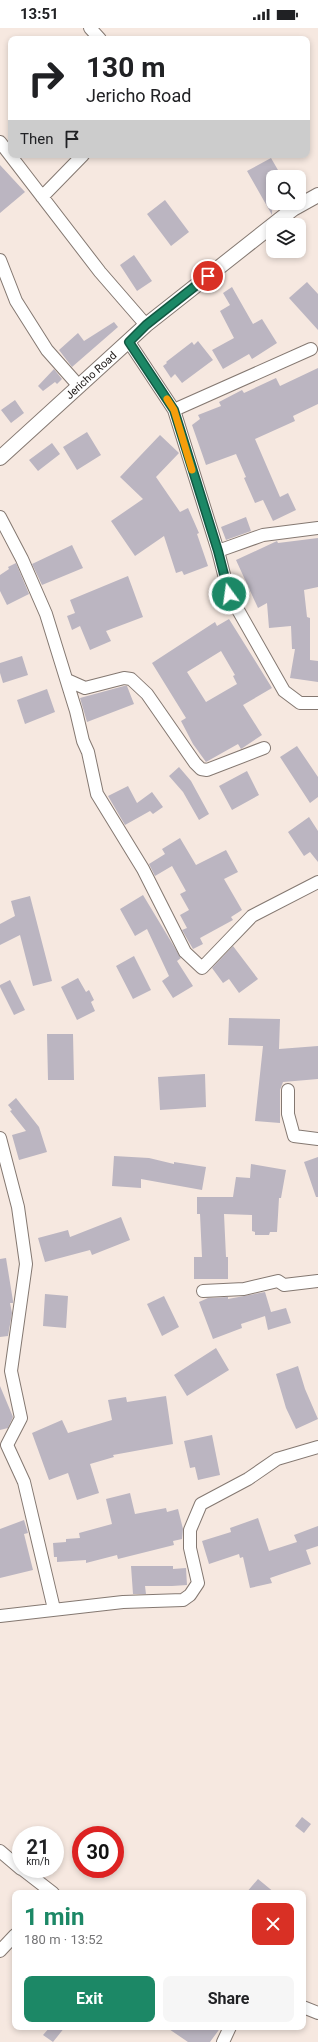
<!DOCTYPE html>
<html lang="en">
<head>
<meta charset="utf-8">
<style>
  :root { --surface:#fff; --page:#f6f6f6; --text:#202124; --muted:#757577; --accent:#1c8866 }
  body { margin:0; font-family:Roboto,sans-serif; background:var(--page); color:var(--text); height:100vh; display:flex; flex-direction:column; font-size:15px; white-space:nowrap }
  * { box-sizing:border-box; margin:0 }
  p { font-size:13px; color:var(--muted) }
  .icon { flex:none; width:22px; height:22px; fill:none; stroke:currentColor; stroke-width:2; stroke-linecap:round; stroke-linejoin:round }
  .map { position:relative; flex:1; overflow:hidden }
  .sheet { position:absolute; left:12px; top:1862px; width:294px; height:140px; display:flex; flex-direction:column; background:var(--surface); border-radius:8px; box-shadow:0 2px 6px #0003 }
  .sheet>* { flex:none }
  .guide { position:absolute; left:8px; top:8px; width:302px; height:122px; border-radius:8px; box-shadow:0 2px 6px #0003; background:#fff; color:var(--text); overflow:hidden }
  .controls { position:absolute; left:266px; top:142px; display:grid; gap:8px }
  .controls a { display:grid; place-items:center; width:40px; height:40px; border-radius:8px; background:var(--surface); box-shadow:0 2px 6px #0003; font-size:20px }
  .speed { position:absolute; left:12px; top:1798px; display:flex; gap:8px; font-size:20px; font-weight:700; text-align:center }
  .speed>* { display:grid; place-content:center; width:52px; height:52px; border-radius:50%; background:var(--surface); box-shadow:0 2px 6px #0003; line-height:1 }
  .speed small { font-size:10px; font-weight:400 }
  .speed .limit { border:6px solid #d22; background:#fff; color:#111 }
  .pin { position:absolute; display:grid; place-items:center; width:34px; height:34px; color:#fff; margin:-17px; border:2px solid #fff; border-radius:50%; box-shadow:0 1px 4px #0007 }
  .me { position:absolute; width:44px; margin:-22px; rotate:346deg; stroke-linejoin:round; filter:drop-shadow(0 0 3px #0008) }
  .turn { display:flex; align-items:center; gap:14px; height:84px; padding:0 12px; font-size:18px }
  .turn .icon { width:52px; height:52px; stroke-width:2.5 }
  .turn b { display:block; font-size:28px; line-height:34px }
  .then { display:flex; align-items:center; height:38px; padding:0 12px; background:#0003; gap:8px; font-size:15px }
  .round { display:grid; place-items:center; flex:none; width:42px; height:42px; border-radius:8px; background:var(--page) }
  .head { display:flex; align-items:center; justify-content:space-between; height:68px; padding:0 12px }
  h1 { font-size:24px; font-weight:700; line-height:30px; color:var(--accent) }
  .button { display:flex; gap:8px; margin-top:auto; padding:8px 12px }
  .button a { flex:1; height:46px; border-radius:8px; background:var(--accent); color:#fff; font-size:16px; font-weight:700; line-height:46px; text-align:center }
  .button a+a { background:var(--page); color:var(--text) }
  .status { display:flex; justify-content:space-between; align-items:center; height:28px; padding:0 20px; background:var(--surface); direction:ltr }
  .status svg { height:11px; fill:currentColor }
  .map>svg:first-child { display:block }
</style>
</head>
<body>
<div class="status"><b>13:51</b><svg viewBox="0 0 49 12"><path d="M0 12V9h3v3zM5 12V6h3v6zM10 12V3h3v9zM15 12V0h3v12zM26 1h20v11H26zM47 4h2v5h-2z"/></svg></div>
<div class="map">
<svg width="318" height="2014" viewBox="0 0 318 2014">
  <rect width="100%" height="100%" fill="#f6e8e0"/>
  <path fill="#bbb5c1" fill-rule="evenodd" d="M271,130L282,149H273L272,187L247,143Z
    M0,137L25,164L0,185Z
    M165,172L189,204L171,218L147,186Z
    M134,227L152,253L137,263L120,237Z
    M307,254L318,266V302L289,270Z
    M232,259L253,296L262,291L277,315L252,331L249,326L223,341L212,322L234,310L220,283L230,277L223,265Z
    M114,294L118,299L72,339L59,322L78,305L84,313Z
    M198,313L213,332L182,355L175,346L171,350L163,338L167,335L166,334L192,314L194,317Z
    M318,340V376L293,388L295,393L255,411L280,469L288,465L296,482L273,493L263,472L255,475L244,450L246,449L236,426L206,437L192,397L200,391L198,387L221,378L219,374L242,362L244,365L276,350L280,358Z
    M54,341L62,351L57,356L55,354L43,363L38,358Z
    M15,372L24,385L11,395L1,382Z
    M87,404L101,427L77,442L63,419Z
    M160,407L179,425L156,449L180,484L188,480L199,505L197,506L208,538L184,547L182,543L176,545L164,508L135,528L111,493L143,471L120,449Z
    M52,415L60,426L38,443L29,432Z
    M246,489L251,503L226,512L221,499Z
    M318,510V559L304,562L307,589L310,590V632L318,633V654L290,650L295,621H292L291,598L269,600L267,575L258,580L236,532L277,513L278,515Z
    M72,517L83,540L42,557L32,536Z
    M16,535L29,566L7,577L0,563V547L9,541L8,539Z
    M128,548L143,589L106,603L111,613L90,622L80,598L72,602L67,588L75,585L70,572Z
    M229,591L272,660L243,677L262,707L241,721L238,716L206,734L193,716L181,693L186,690L152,635L215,594L217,598ZM221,623L235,647L233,648L237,656L206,674L187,644Z
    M22,628L28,647L3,655L0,645V635Z
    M124,658H127L134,676L87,694L80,670Z
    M47,661L55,684L25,696L17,672Z
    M297,718L318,749V769L310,775L280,729Z
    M179,739L191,753L209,786L199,792L183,764L169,748Z
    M247,743L259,767L232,782L219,758Z
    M128,758L137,775L152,764L163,779L153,786L150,783L125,797L108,768Z
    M309,789L318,803V834L310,824L304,828L288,804Z
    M180,810L196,837L226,822L238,844L224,851L242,882L231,889L233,892L200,910L203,916L193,921L182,902L187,900L180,887L189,882L180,866L186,863L172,838L155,848L149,836L165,826L162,821Z
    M143,867L181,930L177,933L193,958L173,970L162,953L169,948L147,901L135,908L120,881Z
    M30,868L52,953L33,958L20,907L0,917V896L15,888L11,873Z
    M233,918L258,951L239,965L229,951L223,955L212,940Z
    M134,928L151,962L133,971L116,938Z
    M78,950L86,964L89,962L94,972L91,974L95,983L77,992L61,959Z
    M10,952L25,982L14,987L0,959V957Z
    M229,990L280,991L279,1021L318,1018V1051L283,1054L280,1062V1095L255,1093L263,1018L228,1017Z
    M47,1006H73L74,1052H48Z
    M205,1046L206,1079L160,1082L158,1049Z
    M16,1070L39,1099L47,1124L19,1132L12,1107L26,1103L10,1083L12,1082L8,1077Z
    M114,1128L149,1130L174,1136V1134L206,1139L202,1162L141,1151V1160L112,1158Z
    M318,1129V1169H316L304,1134Z
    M251,1136L286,1142L281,1170H279L277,1204H270L269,1207H255V1204L252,1203V1187L224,1186L226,1229H228V1251H194V1229H202L200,1186H197V1169H233L236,1149L250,1150Z
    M121,1189L130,1212L92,1227L90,1222L45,1234L38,1210L68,1202L70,1209Z
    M6,1230L13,1273V1275H10L12,1285L8,1308L0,1309V1231Z
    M265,1264L271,1284L286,1280L291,1295L268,1302L265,1288L241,1296L242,1300L213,1311L199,1274L208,1270L228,1269V1271Z
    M45,1266L68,1268L66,1300L43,1298Z
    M164,1268L179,1299L162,1308L147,1276Z
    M216,1320L229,1342L187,1368L174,1347Z
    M298,1338L305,1361L318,1391L296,1401L286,1380L276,1346Z
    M0,1358L13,1389L8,1400L0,1402Z
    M166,1368L173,1416L113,1427L114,1429L90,1436L99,1465L77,1472L68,1445L49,1452L32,1405L62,1392L68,1405L112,1392L108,1372L126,1369L127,1374Z
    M212,1407L220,1447L198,1452L195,1439L190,1440L184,1413Z
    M130,1465L135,1486L166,1480L167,1484L178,1481L183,1501L182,1511L173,1513L174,1517L118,1531L117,1527L86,1535V1532L57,1534V1529H54L53,1515L66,1514V1511L80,1510L79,1505L112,1496L106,1471Z
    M258,1490L269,1523L297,1514L294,1507L318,1498V1518L306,1522L311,1536L270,1550L272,1555L250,1560L243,1529L240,1530L239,1526L209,1536L202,1513L231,1504L230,1500Z
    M24,1492L28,1505L24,1506L33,1542L0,1550V1501Z
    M131,1538H173V1541L186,1540L187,1557L172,1558H145L146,1566H133Z
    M302,1789L311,1796L304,1805L295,1798Z
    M258,1851L275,1865H246Z
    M50,1999H65L53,2014L43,2007Z
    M166,1999H221L210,2014H188Z"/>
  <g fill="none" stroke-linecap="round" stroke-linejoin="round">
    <g stroke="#847871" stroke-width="14">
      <path id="minor" d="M90,0L100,11
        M0,114L100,244L146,297
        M42,169L83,127
        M0,232L16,273L47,322L78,357
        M129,314L174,382L218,523L229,566L284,663L300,675H318
        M174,382L311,321
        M0,489L22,531L46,586L76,683L83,713L88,724L97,766L143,841L185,924L202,940L252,888L318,854
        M218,523L263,507L318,500
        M67,652L85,660L124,650L131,651L147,666L195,735L201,741L207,742L264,720
        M288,1062V1086L294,1108L318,1111
        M0,1110L18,1179L26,1236L11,1343L21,1390L7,1417L24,1454L54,1581
        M203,1263L244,1261L278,1253L284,1257L318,1253
        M0,1588L123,1574L183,1572L190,1567L198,1555L190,1520V1502L201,1476L248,1451L277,1431L318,1419
        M0,1823L21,1841
        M22,1841L53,1865
        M0,1923L15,1907
        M303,1979L318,1985
        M223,2014L230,1999"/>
    </g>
    <g stroke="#847871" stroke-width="16">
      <g id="tertiary">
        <path id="s1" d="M0,430L146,297L293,181L318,167"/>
      </g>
    </g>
    <use href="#minor" stroke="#fff" stroke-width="12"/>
    <use href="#tertiary" stroke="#fff" stroke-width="14"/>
  </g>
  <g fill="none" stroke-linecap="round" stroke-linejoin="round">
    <g stroke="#125842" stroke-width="10">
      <path id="route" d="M208,248L146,297L129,314L174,382L218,523L229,566"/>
    </g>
    <use href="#route" stroke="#1c8866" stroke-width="7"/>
    <path stroke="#f59e0b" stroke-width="7" d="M167,371L174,382L192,442"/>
  </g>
  <g text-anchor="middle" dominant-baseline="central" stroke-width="4" stroke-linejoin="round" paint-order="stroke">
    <g font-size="11" fill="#1d1816" stroke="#fff">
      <text stroke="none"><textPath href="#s1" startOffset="123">Jericho Road</textPath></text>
    </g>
  </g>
</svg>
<div class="controls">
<a><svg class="icon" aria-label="search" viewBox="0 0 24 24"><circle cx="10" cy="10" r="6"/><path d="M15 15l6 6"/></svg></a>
<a><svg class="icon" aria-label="layers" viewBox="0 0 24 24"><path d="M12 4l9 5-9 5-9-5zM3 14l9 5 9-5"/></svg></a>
</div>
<div class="speed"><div>21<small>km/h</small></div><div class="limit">30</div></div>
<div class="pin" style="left:208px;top:248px;background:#d93025"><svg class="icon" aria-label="arrive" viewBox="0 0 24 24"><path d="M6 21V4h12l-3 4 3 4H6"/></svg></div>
<svg class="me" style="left:229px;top:566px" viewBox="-20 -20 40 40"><circle r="17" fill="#1c8866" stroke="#fff" stroke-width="3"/><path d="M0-11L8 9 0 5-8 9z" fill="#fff"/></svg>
<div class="guide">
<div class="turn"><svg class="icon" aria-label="right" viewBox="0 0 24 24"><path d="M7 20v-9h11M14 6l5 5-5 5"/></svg><div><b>130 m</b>Jericho Road</div></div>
<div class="then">Then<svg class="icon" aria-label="arrive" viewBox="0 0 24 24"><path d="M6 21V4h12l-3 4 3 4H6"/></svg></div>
</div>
<section class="sheet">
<div class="head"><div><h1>1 min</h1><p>180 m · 13:52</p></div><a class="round" style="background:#d93025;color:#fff"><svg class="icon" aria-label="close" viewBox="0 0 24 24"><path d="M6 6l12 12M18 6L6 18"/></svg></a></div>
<div class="button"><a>Exit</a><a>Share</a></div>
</section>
</div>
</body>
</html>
